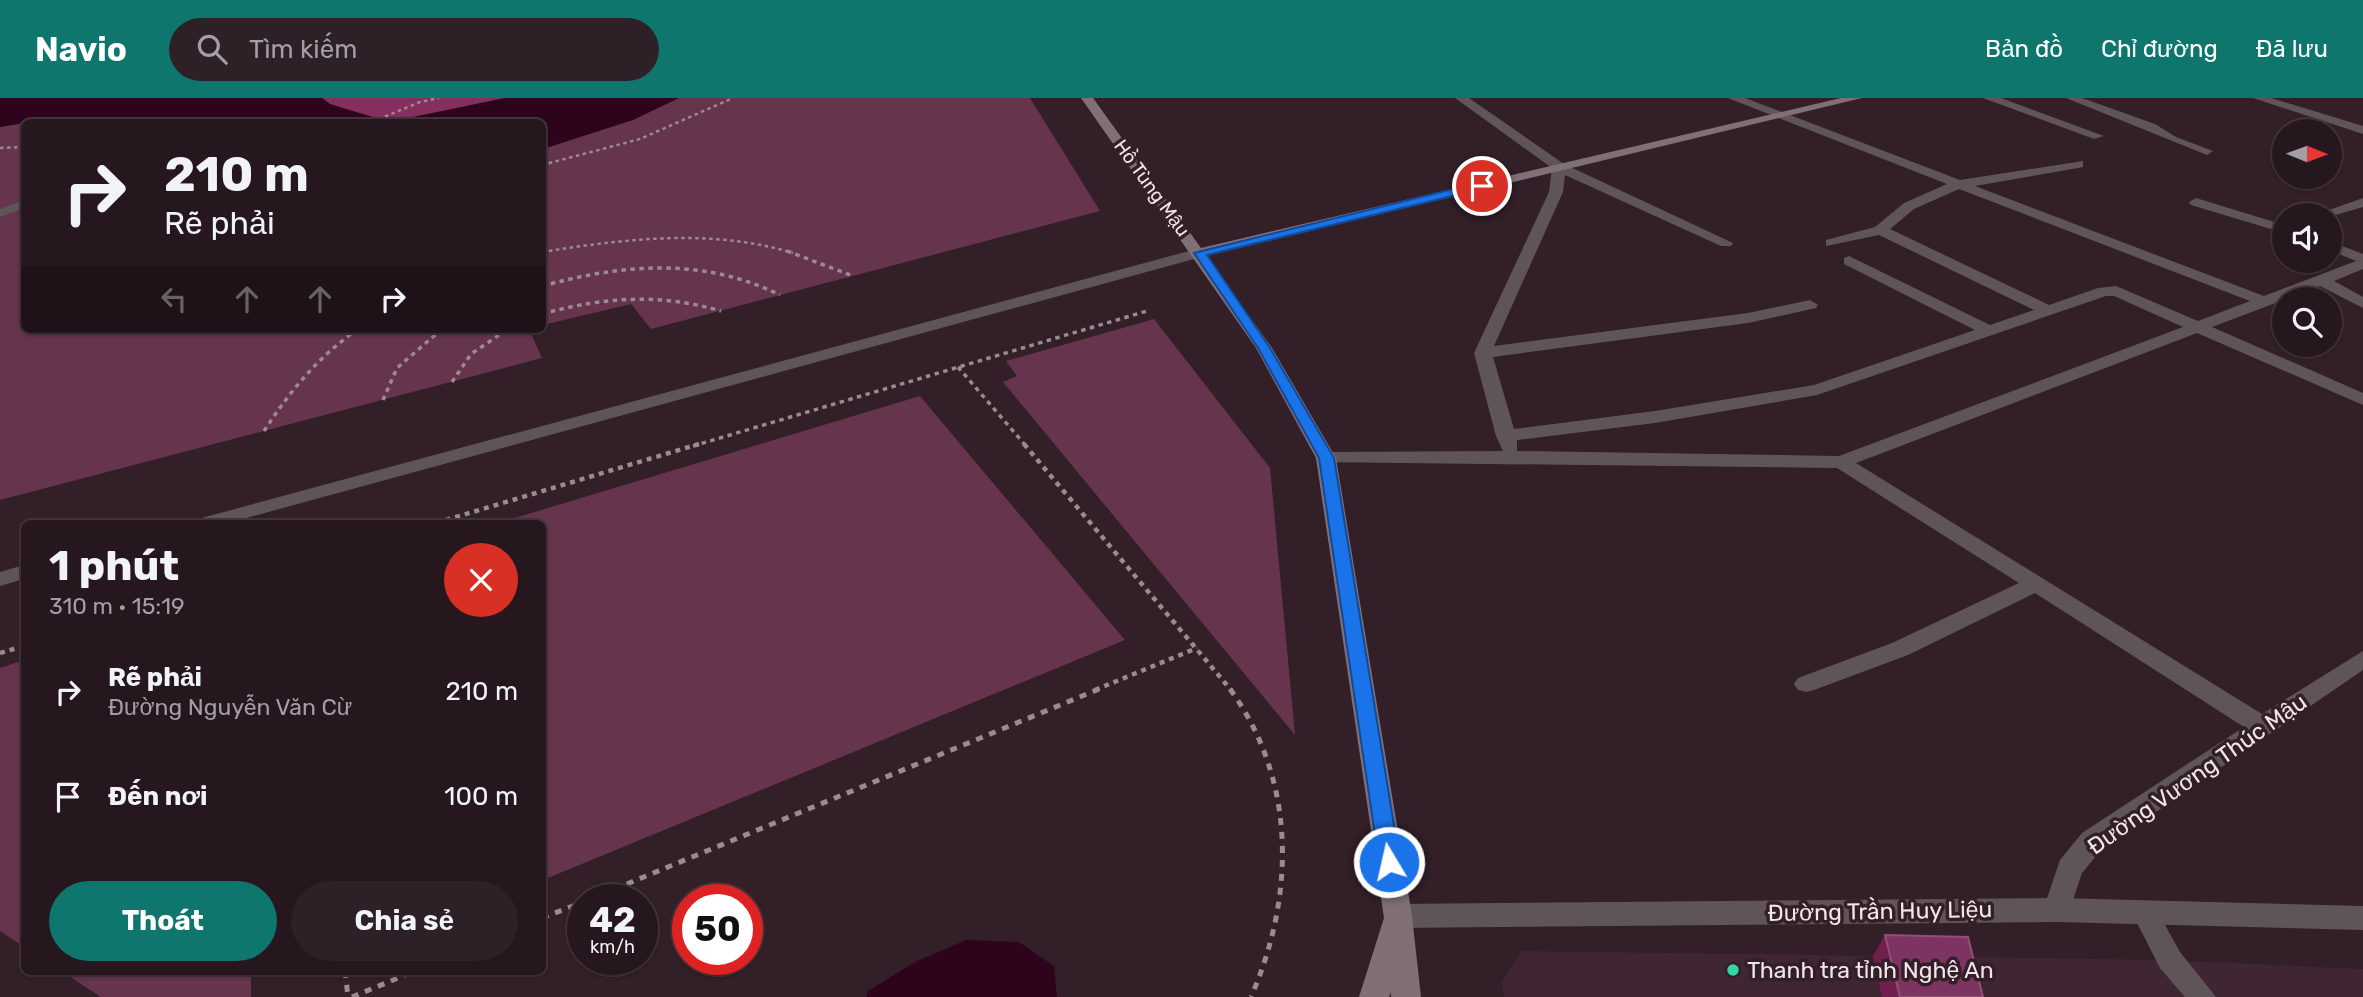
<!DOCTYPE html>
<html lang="vi">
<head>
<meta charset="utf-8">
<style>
  :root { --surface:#26171e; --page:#2e2027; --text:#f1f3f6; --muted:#a49fa4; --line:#42363c; --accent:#0f766e }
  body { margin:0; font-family:Rubik,sans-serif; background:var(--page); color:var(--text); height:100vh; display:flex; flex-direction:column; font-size:26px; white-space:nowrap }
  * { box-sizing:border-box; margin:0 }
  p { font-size:23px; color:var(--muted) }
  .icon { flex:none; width:38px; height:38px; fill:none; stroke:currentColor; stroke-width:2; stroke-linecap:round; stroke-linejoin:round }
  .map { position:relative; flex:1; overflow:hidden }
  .details { position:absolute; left:21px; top:422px; width:525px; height:455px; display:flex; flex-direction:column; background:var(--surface); border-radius:10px; box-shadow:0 2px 5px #0004,0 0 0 2px var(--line) }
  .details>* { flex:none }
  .hud { position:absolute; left:21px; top:21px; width:525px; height:214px; border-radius:10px; box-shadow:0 2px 5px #0004,0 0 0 2px var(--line); background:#26171e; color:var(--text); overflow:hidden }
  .needle { width:46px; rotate:91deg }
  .fabs { position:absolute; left:2272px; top:21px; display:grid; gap:14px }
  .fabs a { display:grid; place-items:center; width:70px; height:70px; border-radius:50%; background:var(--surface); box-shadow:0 2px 5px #0004,0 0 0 2px var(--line); font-size:35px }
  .speed { position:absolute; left:567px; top:786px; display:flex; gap:14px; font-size:35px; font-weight:700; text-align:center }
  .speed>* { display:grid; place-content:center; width:91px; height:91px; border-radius:50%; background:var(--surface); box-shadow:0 2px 5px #0004,0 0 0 2px var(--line); line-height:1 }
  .speed small { font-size:18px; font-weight:400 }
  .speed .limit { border:10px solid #d22; background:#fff; color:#111 }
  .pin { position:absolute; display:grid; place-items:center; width:60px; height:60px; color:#fff; margin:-30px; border:4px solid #fff; border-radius:50%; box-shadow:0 2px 7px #0007 }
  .me { position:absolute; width:77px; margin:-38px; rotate:351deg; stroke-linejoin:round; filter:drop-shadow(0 0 5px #0008) }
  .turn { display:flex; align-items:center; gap:24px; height:147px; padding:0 28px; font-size:32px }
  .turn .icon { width:91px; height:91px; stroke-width:2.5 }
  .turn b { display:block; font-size:49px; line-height:60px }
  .lanes { display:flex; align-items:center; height:66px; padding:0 28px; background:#0003; justify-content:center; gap:35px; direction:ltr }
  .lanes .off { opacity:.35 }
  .round { display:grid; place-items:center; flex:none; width:74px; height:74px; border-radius:37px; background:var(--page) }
  .head { display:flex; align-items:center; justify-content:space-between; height:119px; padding:0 28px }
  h1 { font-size:42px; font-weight:700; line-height:52px }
  .action { display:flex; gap:14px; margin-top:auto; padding:14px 28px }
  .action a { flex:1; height:80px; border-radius:42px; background:var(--accent); color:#fff; font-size:28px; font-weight:700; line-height:80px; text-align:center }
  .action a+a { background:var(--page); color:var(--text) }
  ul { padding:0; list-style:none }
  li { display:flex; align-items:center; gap:21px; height:105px; padding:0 28px }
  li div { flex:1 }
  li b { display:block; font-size:26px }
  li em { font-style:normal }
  header { display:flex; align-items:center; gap:42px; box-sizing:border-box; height:98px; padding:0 35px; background:var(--accent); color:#fff }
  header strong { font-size:33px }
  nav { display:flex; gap:38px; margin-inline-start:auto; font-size:24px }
  .search { width:490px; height:63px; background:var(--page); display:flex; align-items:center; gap:18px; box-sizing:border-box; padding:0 24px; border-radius:38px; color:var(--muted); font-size:26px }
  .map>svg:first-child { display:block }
</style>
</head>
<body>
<header>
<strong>Navio</strong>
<div class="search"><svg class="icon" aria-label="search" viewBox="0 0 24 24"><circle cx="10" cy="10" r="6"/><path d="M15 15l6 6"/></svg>Tìm kiếm</div>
<nav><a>Bản đồ</a><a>Chỉ đường</a><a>Đã lưu</a></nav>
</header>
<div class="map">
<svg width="2363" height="899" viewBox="0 0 2363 899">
  <rect width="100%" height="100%" fill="#321f28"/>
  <path fill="#402532" d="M1522,853L2170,862L2363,871V899H1504L1502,884Z"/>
  <path fill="#66344d" d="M0,0H1030L1100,113L651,231L631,206L543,227L542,24H24V231H529L542,260L0,402Z
    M1154,221L1270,370L1295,637L1003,284L1017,278L1006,263Z
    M920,298L1125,542L543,782L542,425H498Z
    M24,562V849L0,833V570Z
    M61,873H251V899H101Z"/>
  <path fill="#842f5e" d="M322,0H505C446,9 376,40 322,0Z"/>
  <path fill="#2e031c" d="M0,0H322L330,6L376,20L413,19L505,0H679L633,22L543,51L542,24H268L260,19L38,23L0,29Z
    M966,842L1019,844L1054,868L1057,899H866L868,893L915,864Z"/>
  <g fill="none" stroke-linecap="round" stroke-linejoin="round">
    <path stroke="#9a8a91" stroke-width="2.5" stroke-dasharray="3.5 3.5" stroke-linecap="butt" d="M372,24L420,4L439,0
      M0,50L24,49
      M542,67L640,41L733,0
      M542,154C625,141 711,130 793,155"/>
    <path stroke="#9a8a91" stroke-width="3.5" stroke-dasharray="4.5 4.5" stroke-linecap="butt" d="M787,153L853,178
      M542,154L550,153
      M542,188C623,166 703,159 780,197
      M542,216C603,199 660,195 721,213
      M958,269L1026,348
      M452,284L471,256L508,231
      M383,302L397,270L442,231
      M264,333C290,293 319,258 358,231
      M693,348L1147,213"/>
    <path stroke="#9a8a91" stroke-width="4.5" stroke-dasharray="5 5" stroke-linecap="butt" d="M1024,346L1231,592
      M436,425L699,346
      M0,555L24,548
      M1095,592L1197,550"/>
    <path stroke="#9a8a91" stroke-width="5" stroke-dasharray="7 7" stroke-linecap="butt" d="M1230,591C1297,683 1295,798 1251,899
      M588,802L1099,591
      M542,820L583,804
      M345,873L348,899
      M352,899L415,873"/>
    <path fill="#5f5559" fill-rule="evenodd" d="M2066,0H2082L2155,26L2176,39L2213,53L2207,57Z
      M24,102V110L0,119V111Z
      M2145,804L2154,807L2180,854L2216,899H2185L2160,870L2132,815L2136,807Z"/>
    <path fill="#5f5559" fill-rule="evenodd" d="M1455,0H1469L1564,66L1733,145L1731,148H1721L1565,77L1563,94L1494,248L1748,215L1810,202L1818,207L1816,210L1748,225L1493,259L1514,331L1655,313L1814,287L1975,232L1844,166V160L1849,158L1990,227L2034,212L1879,137L1826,148V142L1875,129L1904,105L1947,86L1728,0H1745L1960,82L2083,63V69L2078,70L1975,88L2264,198L2356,163L2329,152V143L2363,156V171L2334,183L2363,199V210L2320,188L2212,229L2363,295V307L2197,235L1856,365L2262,616L2363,553V572L2102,751L2082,775L2067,820L2057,824L2047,820L2043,812L2060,762L2082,735L2244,629L2035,495L1908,557L1814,592L1806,594L1798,592L1794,586L1798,580L1892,545L2019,485L1837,370L1319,364L1316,360L1326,354L1503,353L1496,338L1474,255L1549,94L1552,70ZM1959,91L2250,203L2198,223L2116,188L2098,190L2049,207L1890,131L1914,111ZM2106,198H2114L2183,229L1839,358L1517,353V342L1655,325L1817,297Z
      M1983,0H2001L2104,38L2094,41Z
      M2253,0H2271L2363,28V36Z
      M2196,100L2284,127V135L2191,107L2189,104Z
      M2363,100V109L2329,119L2315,117Z"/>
    <path fill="#5f5559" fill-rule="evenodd" d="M1200,150L1205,152V158L228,425H195L198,421Z
      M24,467V481L0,488V474Z
      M2057,800L2363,808V832L2057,824L1398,830L1388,827L1384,818L1388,809L1398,806Z"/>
    <path fill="#806f76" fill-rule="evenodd" d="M1081,0H1093L1201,150L1841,0H1862L1206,158L1272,250L1336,360L1412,818L1421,899H1391V894L1389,899H1359L1384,820L1316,360L1256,250Z"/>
  </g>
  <path fill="#701f4f" d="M1885,837L1983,899H1882L1873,858Z"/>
  <path fill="#7e3460" stroke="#905075" stroke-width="2" d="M1885,837L1968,839L1983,899H1900Z"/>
  <path fill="#1a73e8" stroke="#114b97" stroke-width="2" d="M1482,84L1486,85V90L1207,157L1270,250L1334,360L1400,764L1397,770L1389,773L1382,770L1379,764L1319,360L1258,250L1194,155Z"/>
  <circle fill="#32d4a9" stroke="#321f28" stroke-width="2.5" cx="1733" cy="872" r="7"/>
  <g text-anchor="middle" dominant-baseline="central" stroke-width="7" stroke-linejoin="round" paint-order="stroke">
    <g font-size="19" fill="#f3e5eb" stroke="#321f28">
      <text transform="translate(1152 90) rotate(54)">Hồ Tùng Mậu</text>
    </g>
    <g font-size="23" fill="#f3e5eb" stroke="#321f28">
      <text transform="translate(2197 676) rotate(-35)">Đường Vương Thúc Mậu</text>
      <text transform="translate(1880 813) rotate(-1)">Đường Trần Huy Liệu</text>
    </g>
    <g font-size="23" fill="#f3e5eb" stroke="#321f28" text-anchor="start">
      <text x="1747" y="872">Thanh tra tỉnh Nghệ An</text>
    </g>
  </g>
</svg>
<div class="fabs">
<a><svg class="needle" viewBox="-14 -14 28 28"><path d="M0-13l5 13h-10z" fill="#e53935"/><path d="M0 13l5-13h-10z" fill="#a49fa4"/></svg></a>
<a><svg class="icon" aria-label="sound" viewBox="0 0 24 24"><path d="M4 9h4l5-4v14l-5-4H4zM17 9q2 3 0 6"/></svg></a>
<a><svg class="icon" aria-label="search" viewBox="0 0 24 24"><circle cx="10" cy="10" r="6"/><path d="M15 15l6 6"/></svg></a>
</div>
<div class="speed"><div>42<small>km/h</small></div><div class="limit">50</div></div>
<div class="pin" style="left:1482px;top:88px;background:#d93025"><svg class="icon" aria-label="arrive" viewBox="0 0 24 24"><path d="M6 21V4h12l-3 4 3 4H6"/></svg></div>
<svg class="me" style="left:1389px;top:764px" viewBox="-20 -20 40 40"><circle r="17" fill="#1a73e8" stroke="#fff" stroke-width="3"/><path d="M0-11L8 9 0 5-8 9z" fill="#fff"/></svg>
<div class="hud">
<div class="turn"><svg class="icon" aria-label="right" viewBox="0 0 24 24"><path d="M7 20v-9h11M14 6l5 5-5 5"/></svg><div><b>210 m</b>Rẽ phải</div></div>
<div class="lanes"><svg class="icon off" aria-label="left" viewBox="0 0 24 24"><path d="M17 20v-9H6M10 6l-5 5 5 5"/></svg><svg class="icon off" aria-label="ahead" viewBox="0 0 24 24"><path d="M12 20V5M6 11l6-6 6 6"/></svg><svg class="icon off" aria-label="ahead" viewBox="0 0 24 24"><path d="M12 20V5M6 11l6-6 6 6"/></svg><svg class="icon" aria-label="right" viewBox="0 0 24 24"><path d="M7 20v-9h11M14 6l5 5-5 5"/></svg></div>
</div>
<section class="details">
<div class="head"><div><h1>1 phút</h1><p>310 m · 15:19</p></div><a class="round" style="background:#d93025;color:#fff"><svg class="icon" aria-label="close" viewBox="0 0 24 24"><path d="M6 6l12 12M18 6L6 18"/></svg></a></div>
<ul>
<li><svg class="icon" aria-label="right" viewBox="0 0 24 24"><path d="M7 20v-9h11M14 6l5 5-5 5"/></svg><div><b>Rẽ phải</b><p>Đường Nguyễn Văn Cừ</p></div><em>210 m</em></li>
<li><svg class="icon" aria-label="arrive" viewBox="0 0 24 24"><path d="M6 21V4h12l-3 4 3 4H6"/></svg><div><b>Đến nơi</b></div><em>100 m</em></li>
</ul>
<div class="action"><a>Thoát</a><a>Chia sẻ</a></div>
</section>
</div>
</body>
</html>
